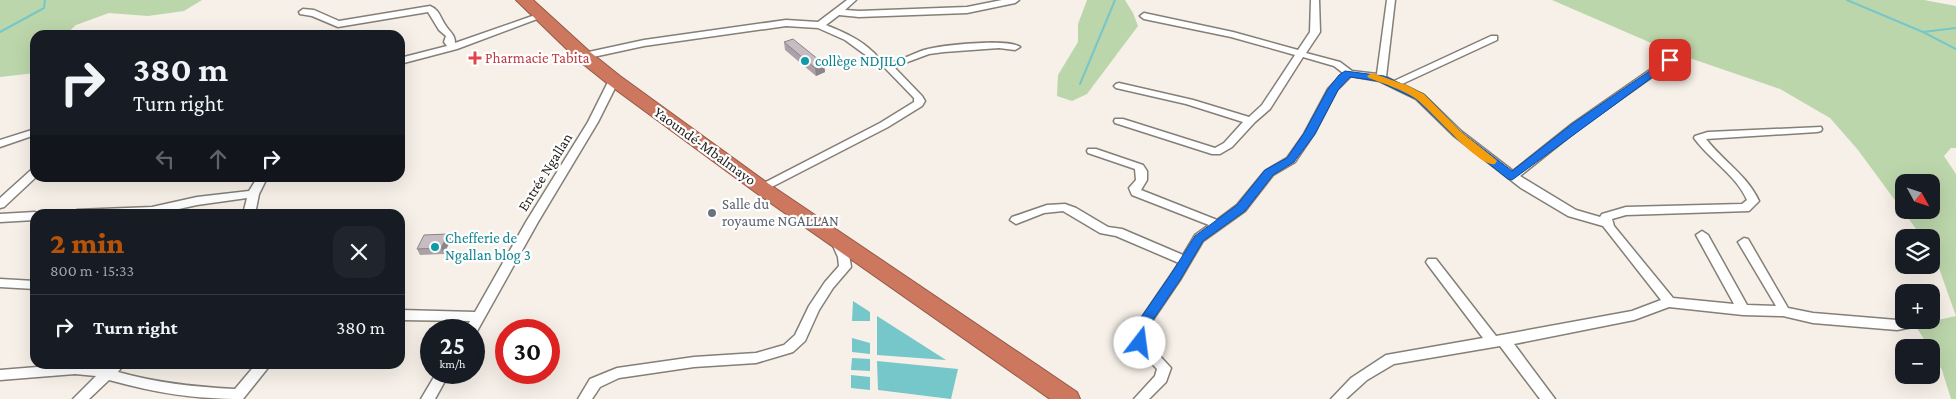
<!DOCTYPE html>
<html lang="en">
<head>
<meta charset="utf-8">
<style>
  :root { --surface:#171b24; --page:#20242c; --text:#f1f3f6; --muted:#9ea1a6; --line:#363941; --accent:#b45309 }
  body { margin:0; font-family:"Crimson Pro",serif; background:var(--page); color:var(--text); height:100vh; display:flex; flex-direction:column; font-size:19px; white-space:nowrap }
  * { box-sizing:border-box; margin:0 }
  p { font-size:16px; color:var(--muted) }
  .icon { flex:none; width:28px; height:28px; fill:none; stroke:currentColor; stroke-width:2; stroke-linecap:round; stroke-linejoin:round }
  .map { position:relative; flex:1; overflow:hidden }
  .details { position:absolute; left:30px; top:209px; width:375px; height:160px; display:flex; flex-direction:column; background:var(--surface); border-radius:15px; box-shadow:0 5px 20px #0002 }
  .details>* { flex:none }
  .hud { position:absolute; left:30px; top:30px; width:375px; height:152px; border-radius:15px; box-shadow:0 5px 20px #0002; background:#171b24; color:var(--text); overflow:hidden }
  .needle { width:32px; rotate:130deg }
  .fabs { position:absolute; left:1895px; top:174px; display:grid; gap:10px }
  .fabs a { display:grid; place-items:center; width:45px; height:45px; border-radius:10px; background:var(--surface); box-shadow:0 5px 20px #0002; font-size:25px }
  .speed { position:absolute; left:420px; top:319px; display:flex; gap:10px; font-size:25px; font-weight:700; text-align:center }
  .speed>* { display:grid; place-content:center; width:65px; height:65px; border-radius:50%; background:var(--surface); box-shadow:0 5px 20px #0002; line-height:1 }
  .speed small { font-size:12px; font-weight:400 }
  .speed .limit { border:8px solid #d22; background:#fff; color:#111 }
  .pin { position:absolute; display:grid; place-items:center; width:42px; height:42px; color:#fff; margin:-21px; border-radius:10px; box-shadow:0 2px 8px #0006 }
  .me { position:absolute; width:55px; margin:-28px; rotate:15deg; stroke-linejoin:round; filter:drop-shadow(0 0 4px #0008) }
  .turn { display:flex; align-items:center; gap:18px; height:105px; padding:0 20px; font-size:22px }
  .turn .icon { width:65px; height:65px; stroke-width:2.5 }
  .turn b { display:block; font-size:35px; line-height:42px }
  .lanes { display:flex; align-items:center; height:48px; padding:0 20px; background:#0003; justify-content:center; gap:25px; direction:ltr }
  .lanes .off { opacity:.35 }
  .round { display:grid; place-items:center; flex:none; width:52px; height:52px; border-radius:15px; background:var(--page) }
  .head { display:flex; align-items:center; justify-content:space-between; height:85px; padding:0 20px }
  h1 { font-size:30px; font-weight:800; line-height:38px; color:var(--accent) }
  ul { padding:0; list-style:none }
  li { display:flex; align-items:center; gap:15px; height:65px; padding:0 20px; border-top:1px solid var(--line) }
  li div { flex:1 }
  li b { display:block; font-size:19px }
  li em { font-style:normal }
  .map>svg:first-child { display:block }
</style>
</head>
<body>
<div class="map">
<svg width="1956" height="399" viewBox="0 0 1956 399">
  <rect width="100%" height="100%" fill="#f6f0e8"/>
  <path fill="#bcd6ab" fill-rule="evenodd" d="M0,0H202L184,11L148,16L109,13L76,25L65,35H35V73L0,77Z
    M1087,0H1125L1133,13L1138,26L1087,94L1072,101L1057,96L1058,75L1078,42V24Z
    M1552,0H1924L1956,6V148H1951L1944,156L1956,174V399H1951L1942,370L1931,352V348L1929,347L1915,325L1956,316L1935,257L1931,251V238L1922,237L1858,150L1830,118L1780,89L1672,52ZM1904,182H1931V210H1904Z"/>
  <path fill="#76c7c9" d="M853,301L870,312V321H852Z
    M877,316L946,360L877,355Z
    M852,338L870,343V354L852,352Z
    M852,358L870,359V371L851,370Z
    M877,361L958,369L951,399L878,390Z
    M851,375L870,377V390L851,388Z"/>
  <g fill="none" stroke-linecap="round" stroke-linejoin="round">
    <path stroke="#76c7c9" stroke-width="2" d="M1847,0L1923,32L1956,49
      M0,32L44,8L45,0
      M1923,32L1956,28
      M1080,84L1115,0"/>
    <g stroke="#847f77" stroke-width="3">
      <path id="street" d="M847,0H856L845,10L859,11L967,7L1002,0H1019L1015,3L967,13L859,17L839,15L826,25C843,32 860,39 873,52C878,56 880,63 888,63C898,62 914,53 924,50C940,45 1009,38 1020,47L1015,50L999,48L944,52L929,54L894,67L922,96L925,101L922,106L888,127L762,192L756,188L758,186L880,123L914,102V98L885,68L874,65L867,56L845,40L818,28L786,26L644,46L584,59L579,56L584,53L644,40L786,20L818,22Z
        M1311,0H1319L1320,32L1306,53L1340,62L1352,71L1377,74L1387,0H1395L1386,77L1394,81L1491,36H1497V40L1402,84L1424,95L1461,131L1513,171L1572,124L1667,58H1673V62L1580,128L1520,176L1576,210L1600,217L1602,214L1626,207L1742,204L1747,200C1736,175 1710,160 1694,138L1695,136L1708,132L1821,127L1822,129L1821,131L1817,132L1706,139C1723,161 1747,175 1759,201L1749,211L1626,215L1612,219L1614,226L1673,298L1734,304L1696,235L1702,231L1708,235L1747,305L1776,306L1738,242L1744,238L1748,239L1788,308L1813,313L1897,320L1904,318V320H1915L1913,327L1897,330L1813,323L1783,316L1743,315L1669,307L1634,320L1514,344L1555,399H1540L1500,346L1394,364L1367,380L1346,399H1331L1351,378L1386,355L1483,338L1428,265L1426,262L1428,259H1436L1496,336L1632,311L1661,300L1603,226L1568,216L1521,188L1453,135L1416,99L1379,81L1351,76L1337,90L1314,134L1295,162L1273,175L1245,211L1203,241L1180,280L1146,330L1147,342L1171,368L1166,382L1149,399H1134L1155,376L1157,369L1135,346L1133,343L1134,329L1179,263L1116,236L1100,233L1063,211L1044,213L1016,224L1010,220L1012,217L1047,205L1065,204L1076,208L1108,227L1122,229L1183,255L1195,235L1209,225L1132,195L1129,188L1136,180L1135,169L1088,153L1087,151L1088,149H1096L1143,165L1147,171V180L1141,190L1217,220L1237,205L1265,171L1287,158L1304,134L1328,89L1343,73L1334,66L1303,57L1270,109L1255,122L1232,147L1220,154H1212L1115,123L1114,121L1115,119H1123L1215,148L1224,143L1243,122L1186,104L1116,88L1114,86L1116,84L1119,83L1193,100L1249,117L1262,105L1295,55L1231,37L1144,19L1140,16L1144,13L1233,32L1298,50L1310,32Z
        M430,6C440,10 440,18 446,26C451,33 455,35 455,43L538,14H544L545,16L457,49L400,64V58L447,46L444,42L446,36L439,30L428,12L338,27L312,16L300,14L299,12L303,9L314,10L339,21Z
        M614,77L619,80L598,122L538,222L476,333L474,334V330H465L470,321L400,320V310L475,312L526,222L588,122L609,80Z
        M35,129V135L0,147V140Z
        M35,169V178L4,207L0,208V198L31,170Z
        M257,178H267L259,194L255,214H243L247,198L197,205L156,214H71L77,210L152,207L197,197L249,191Z
        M35,212L39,214H35V220L0,222V214Z
        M836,235C846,239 850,257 851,267L833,288L819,310L805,341L793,352L756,363L694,367L619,378L600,387L592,399H578L590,379L617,368L694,357L756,353L784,345L795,335L809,306L825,282L839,266L838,257L830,239Z
        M0,279L35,281V289L0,287Z
        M1903,294H1904V303L1900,302L1897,298L1899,295Z
        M75,364L104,368L109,364H124L118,372C157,383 195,387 235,389L256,364H271L243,399C193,399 157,393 109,380L89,399H73L96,376L75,374L0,380V370Z
        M437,372H450L435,399H421Z"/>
    </g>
    <g stroke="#935a49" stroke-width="2">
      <path id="highway" d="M516,0H533L590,52L620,76L769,184L1077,392L1080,399H1050L755,192L608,84L578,60Z"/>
    </g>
    <use href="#street" fill="#fff" fill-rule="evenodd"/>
    <use href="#highway" fill="#ce775f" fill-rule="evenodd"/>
  </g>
  <path fill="#aaa2a7" d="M784,42L824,64L825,72L816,76L785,50Z
    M451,239L444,254L420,255L417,249Z"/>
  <path fill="#8b8488" d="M824,64L825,72L816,76L815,68Z
    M448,234L451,239L444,254L441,248Z"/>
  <path fill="#c6bcc2" stroke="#8b8488" d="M793,39L824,64L815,68L784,42Z
    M448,234L441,248L417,249L424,235Z"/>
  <path fill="#1a73e8" stroke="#114b97" d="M1670,57L1673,58V62L1512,180L1508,179L1453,135L1416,99L1378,81L1350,77L1338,90L1315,134L1294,162L1273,175L1245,211L1203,241L1180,280L1146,330V343L1145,346H1135C1132,341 1132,331 1135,326L1171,274L1195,236L1237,205L1265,170L1287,158L1304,133L1328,89L1339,75L1345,71L1384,76L1424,94L1460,131L1512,171L1572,124Z"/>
  <path fill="#f59e0b" d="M1372,73L1406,85L1424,94L1460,131L1495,159L1497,161L1495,164C1479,168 1431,109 1415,98C1401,89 1385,84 1369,78L1367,76Z"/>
  <path fill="#e0444e" stroke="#fff" stroke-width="2" d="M472.5 50.5h5v5h5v5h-5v5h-5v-5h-5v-5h5z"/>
  <g fill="#0f9aa8" stroke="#fff" stroke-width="2">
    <circle cx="805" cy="61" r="5"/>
    <circle cx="435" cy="247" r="5"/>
  </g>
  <circle fill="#6b7280" stroke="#fff" stroke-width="2" cx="712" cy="213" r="5"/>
  <g text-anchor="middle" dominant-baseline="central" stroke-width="4.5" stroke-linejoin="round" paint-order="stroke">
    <g font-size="15" fill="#be3a42" stroke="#fff" text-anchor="start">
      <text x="485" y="58">Pharmacie Tabita</text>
    </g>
    <g font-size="15" fill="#0d838f" stroke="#fff" text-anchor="start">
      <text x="815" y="61">collège NDJILO</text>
      <text x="445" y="238">Chefferie de<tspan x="445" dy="17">Ngallan blog 3</tspan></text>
    </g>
    <g font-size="15" fill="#262420" stroke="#fff">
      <text transform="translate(705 146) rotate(36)">Yaoundé-Mbalmayo</text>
      <text transform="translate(545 172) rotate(-58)">Entrée Ngallan</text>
    </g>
    <g font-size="15" fill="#5b616d" stroke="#fff" text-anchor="start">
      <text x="722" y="204">Salle du<tspan x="722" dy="17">royaume NGALLAN</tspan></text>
    </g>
  </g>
</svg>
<div class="fabs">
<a><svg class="needle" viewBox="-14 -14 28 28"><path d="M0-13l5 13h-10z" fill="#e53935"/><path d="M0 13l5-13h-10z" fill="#9ea1a6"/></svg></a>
<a><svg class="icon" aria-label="layers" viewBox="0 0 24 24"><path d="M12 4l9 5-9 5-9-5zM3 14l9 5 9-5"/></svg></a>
<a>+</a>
<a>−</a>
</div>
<div class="speed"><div>25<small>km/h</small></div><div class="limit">30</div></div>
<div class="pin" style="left:1670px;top:60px;background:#d93025"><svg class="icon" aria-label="arrive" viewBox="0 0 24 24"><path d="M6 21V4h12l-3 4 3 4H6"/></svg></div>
<svg class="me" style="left:1140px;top:343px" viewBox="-20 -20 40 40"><circle r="19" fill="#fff"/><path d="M0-13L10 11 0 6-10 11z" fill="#1a73e8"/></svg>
<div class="hud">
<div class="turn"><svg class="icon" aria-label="right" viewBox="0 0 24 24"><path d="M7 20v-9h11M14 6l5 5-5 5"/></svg><div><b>380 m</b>Turn right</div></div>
<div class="lanes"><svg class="icon off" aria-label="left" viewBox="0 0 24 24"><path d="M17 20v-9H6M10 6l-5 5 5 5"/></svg><svg class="icon off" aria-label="ahead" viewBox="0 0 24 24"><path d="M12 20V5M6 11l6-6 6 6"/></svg><svg class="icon" aria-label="right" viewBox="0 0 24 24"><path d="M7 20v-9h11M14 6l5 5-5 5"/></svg></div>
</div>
<section class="details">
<div class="head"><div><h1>2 min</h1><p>800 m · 15:33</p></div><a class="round"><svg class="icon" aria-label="close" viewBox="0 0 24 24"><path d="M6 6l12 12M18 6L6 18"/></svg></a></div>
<ul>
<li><svg class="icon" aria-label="right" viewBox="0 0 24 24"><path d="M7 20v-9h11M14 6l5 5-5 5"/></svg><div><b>Turn right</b></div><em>380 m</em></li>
</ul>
</section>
</div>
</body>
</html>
